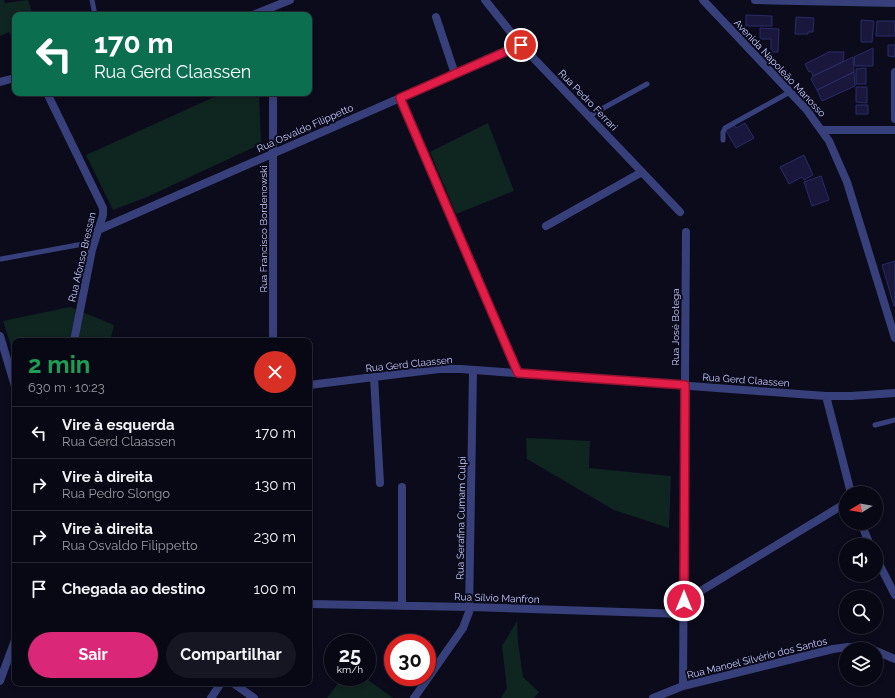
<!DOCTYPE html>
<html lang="pt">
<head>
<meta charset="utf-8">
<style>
  :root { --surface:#080815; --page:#161622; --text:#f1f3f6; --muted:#989aa0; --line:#292934; --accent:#db2777 }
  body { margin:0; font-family:Raleway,sans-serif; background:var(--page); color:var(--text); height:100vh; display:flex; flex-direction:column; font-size:15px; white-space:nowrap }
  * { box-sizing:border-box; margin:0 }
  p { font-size:13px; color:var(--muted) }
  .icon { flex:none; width:22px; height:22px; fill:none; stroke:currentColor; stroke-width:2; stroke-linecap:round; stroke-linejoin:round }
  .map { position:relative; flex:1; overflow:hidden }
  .drawer { position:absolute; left:12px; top:338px; width:300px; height:348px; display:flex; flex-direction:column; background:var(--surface); border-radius:8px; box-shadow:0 2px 6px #0003,0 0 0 1px var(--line) }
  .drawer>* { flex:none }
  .banner { position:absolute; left:12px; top:12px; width:300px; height:84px; border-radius:8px; box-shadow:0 2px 6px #0003,0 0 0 1px var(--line); background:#0b6e4f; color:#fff; overflow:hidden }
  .needle { width:26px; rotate:259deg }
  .controls { position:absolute; left:839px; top:486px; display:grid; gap:8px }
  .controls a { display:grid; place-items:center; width:44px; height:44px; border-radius:50%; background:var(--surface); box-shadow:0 2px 6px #0003,0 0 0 1px var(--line); font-size:20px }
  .speed { position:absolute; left:324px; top:634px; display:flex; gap:8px; font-size:20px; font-weight:700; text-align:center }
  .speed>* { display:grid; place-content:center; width:52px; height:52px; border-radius:50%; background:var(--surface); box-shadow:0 2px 6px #0003,0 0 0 1px var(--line); line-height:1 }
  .speed small { font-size:10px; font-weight:400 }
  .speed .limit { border:6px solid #d22; background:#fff; color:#111 }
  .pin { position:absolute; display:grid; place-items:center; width:34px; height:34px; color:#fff; margin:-17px; border:2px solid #fff; border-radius:50%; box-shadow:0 1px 4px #0007 }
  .me { position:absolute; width:44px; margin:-22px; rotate:0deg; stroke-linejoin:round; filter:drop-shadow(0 0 3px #0008) }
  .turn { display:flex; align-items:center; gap:14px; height:84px; padding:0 16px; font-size:18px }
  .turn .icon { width:52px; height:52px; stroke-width:2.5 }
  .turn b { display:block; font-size:28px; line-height:34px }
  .round { display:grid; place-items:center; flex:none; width:42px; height:42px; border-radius:21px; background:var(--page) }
  .head { display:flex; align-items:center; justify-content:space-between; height:68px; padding:0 16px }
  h1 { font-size:24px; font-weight:700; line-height:30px; color:#1e9e55 }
  .action { display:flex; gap:8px; margin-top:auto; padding:8px 16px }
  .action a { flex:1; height:46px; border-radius:24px; background:var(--accent); color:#fff; font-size:16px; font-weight:700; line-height:46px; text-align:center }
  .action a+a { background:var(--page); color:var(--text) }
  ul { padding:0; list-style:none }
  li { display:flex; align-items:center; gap:12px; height:52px; padding:0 16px; border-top:1px solid var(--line) }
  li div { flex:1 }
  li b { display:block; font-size:15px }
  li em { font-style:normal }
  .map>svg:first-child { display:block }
</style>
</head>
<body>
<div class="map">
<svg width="895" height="698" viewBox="0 0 895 698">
  <rect width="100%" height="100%" fill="#0b0b1c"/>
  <path fill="#0f2520" d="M0,0H4L5,3L28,0L33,15H15V41L9,32L0,36Z
    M223,93H259L261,144L147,197L113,210L86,155Z
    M488,123L514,191L456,214L430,152Z
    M70,307L114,325L110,341H15V359L3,321Z
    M526,438L590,441L589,468L671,476L669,528L614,510L527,459Z
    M517,621L518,642L523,677L539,692L534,698H501L507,688L502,646Z
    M343,677H364L393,698H327Z"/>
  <path fill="#19183c" stroke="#2b2a68" d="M746,15L772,16V26H746Z
    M796,17L814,18L813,32H808V34H795Z
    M861,20L874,21L872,42H861Z
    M877,21H895V36H876Z
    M760,28L779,29L778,52H771V39H760Z
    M888,45H895V57L888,56Z
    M873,48V66H855L854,57Z
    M829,52H844L843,62L813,76L811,71L809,72L805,64Z
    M853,57L854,72L817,90L811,79L813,76Z
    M866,68V84H856V69Z
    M854,72L855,86L822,101L817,90Z
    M856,87H867V103L856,102Z
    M856,105H868V114H856Z
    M745,123L754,138L736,148L725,129L734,125L736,128Z
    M804,155L813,175L804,180L802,177L789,184L780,167Z
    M821,176L829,200L812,206L804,182Z
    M895,261V306H894L882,265Z"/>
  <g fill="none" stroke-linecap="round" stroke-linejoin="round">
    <path stroke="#37407a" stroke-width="5" d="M92,0L95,15
      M589,116L647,84
      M723,140V132L725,128L790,92
      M1,259L94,242
      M875,425L895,420"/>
    <path stroke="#37407a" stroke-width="8" d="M485,0L521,45L680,212
      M755,0L895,3
      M436,17L455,74
      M895,72V119
      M47,93L103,208V215L92,250L74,341
      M273,93V341
      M400,98L518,373
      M822,130H895
      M546,226L642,172
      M98,230L521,45
      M0,336L15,386
      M374,377L380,483
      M309,385L439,369H461L826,396H851L895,393
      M826,396L851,493
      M861,523L870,545
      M876,558L895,595
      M684,601L846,503
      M309,604L470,607L684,614
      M402,605V487
      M876,651L895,659
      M0,681L15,640
      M233,683L254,698
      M683,686L686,232
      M211,698L221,683
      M414,698L463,628L469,612L473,370
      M653,698L683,686L833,649L848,647L867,649"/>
    <path stroke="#37407a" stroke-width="8" d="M703,0L806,109L829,141L847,182L895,338
      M253,15L290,0
      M0,82L15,78"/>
  </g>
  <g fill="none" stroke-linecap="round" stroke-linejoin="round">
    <g stroke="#92132f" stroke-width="10">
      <path id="route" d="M521,45L400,98L518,373L685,385L684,601"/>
    </g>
    <use href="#route" stroke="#e11d48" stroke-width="7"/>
  </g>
  <g text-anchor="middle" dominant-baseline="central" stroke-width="4" stroke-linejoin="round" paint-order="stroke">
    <g font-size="10" fill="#c7cafe" stroke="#0b0b1c">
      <text transform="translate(780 68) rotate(47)">Avenida Napoleão Manosso</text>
      <text transform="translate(588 100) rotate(46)">Rua Pedro Ferrari</text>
      <text transform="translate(305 128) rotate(-24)">Rua Osvaldo Filippetto</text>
      <text transform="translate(263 229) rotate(-90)">Rua Francisco Bordenowski</text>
      <text transform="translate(82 257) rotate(-77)">Rua Afonso Bressan</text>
      <text transform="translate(675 327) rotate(-90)">Rua José Botega</text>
      <text transform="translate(409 364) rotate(-6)">Rua Gerd Claassen</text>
      <text transform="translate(746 380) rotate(4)">Rua Gerd Claassen</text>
      <text transform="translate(461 518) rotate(-89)">Rua Serafina Cumam Culpi</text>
      <text transform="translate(497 598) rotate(2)">Rua Sílvio Manfron</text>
      <text transform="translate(757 658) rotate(-14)">Rua Manoel Silvério dos Santos</text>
    </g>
  </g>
</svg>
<div class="controls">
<a><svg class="needle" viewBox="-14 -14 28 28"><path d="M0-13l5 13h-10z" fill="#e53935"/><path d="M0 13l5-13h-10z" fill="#989aa0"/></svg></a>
<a><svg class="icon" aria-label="sound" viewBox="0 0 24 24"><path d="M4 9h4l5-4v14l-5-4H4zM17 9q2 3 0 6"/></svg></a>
<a><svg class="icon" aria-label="search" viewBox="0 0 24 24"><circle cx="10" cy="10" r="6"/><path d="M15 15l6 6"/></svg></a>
<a><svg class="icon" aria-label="layers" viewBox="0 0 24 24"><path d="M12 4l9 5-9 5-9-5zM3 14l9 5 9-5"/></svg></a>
</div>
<div class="speed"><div>25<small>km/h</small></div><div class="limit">30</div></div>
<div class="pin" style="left:521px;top:45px;background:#d93025"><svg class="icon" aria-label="arrive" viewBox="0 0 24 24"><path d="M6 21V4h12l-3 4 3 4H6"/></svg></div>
<svg class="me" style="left:684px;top:601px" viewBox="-20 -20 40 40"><circle r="17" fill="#e11d48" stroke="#fff" stroke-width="3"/><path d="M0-11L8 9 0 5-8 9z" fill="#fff"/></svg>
<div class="banner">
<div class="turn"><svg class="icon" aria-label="left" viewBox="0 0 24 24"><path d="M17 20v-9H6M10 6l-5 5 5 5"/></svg><div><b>170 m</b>Rua Gerd Claassen</div></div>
</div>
<section class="drawer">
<div class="head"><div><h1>2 min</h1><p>630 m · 10:23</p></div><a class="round" style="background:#d93025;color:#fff"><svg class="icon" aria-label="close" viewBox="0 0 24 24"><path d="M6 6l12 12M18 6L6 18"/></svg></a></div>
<ul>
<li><svg class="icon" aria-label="left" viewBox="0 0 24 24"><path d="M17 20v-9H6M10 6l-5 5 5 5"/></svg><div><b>Vire à esquerda</b><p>Rua Gerd Claassen</p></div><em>170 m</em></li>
<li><svg class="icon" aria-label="right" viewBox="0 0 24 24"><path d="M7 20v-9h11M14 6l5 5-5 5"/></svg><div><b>Vire à direita</b><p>Rua Pedro Slongo</p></div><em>130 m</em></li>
<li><svg class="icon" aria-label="right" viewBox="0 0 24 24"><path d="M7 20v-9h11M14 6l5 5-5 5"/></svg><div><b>Vire à direita</b><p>Rua Osvaldo Filippetto</p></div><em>230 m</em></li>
<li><svg class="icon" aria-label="arrive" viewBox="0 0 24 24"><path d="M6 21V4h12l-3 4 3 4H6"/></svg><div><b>Chegada ao destino</b></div><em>100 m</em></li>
</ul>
<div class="action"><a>Sair</a><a>Compartilhar</a></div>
</section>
</div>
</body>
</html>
